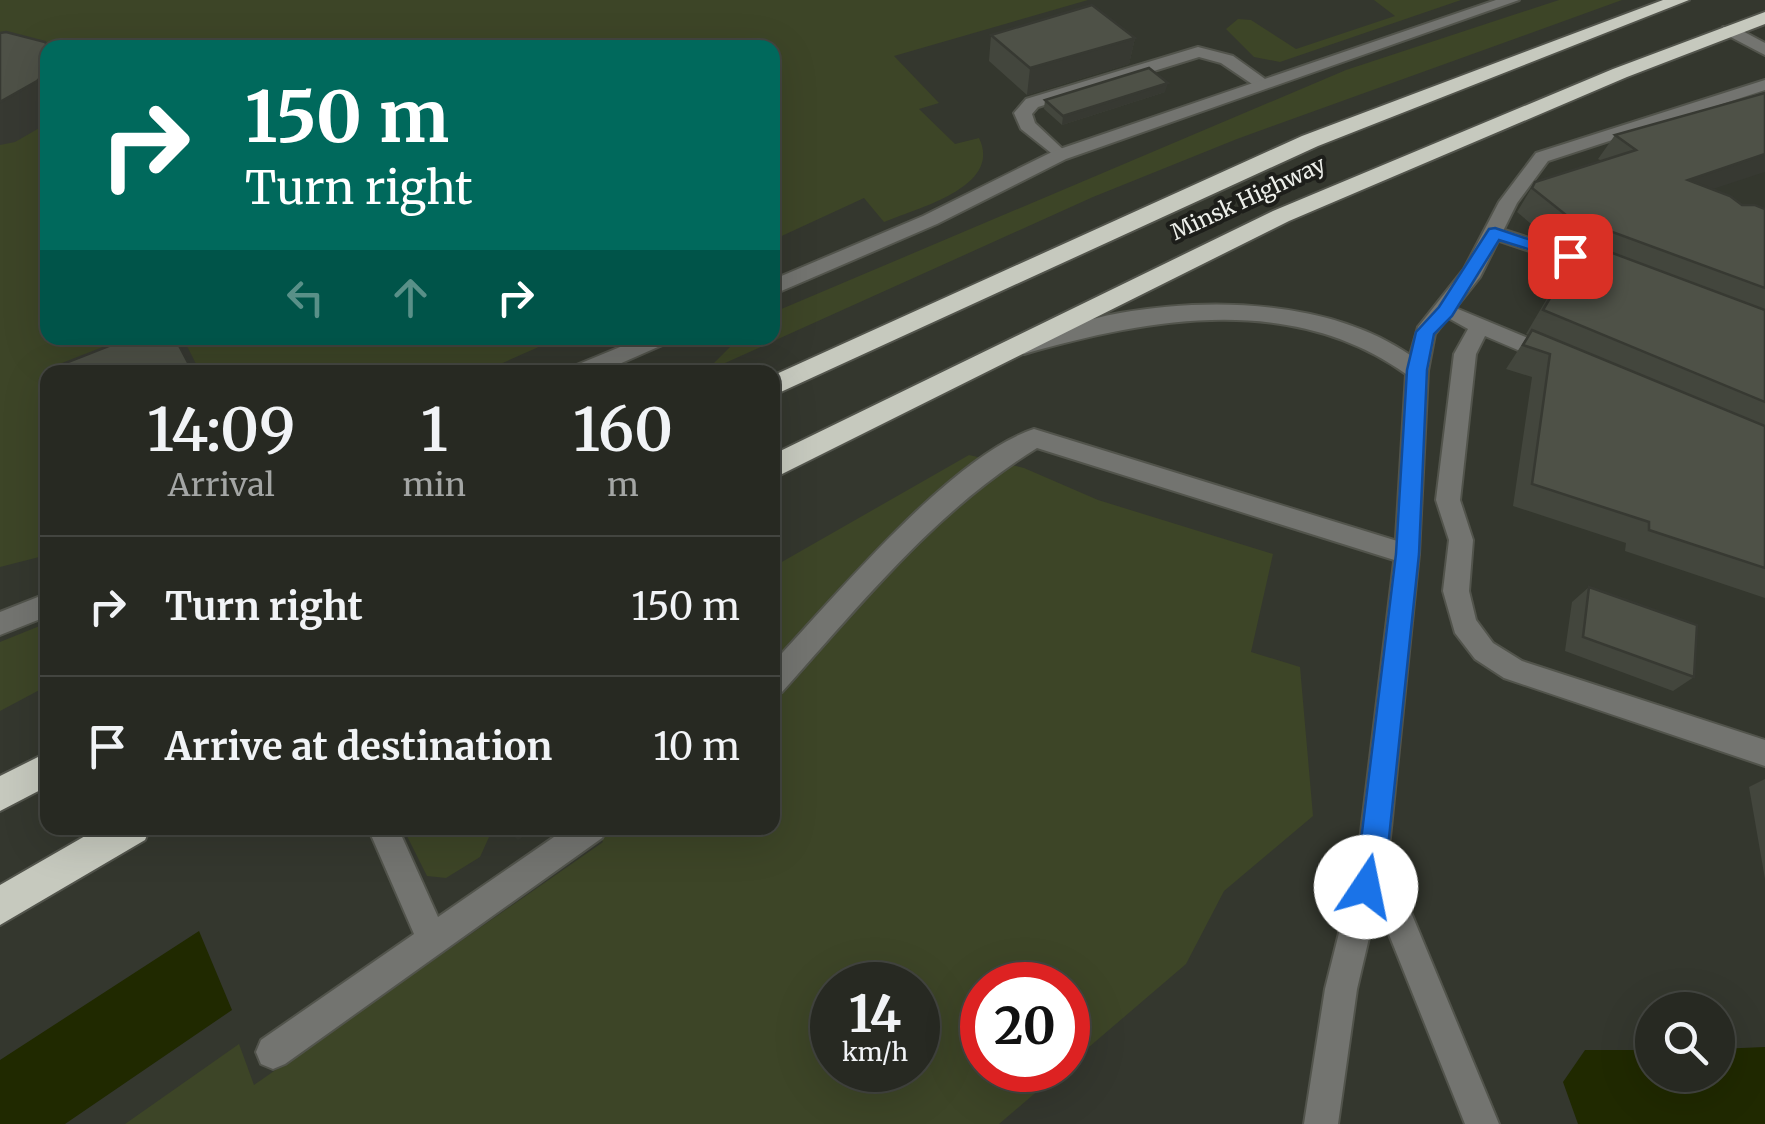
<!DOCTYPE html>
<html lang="en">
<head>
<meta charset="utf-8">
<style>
  :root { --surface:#272922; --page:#33352f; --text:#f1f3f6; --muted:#a4a6a5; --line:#434540 }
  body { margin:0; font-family:Merriweather,serif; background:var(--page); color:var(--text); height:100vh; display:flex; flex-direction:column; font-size:38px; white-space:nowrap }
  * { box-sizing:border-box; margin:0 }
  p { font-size:32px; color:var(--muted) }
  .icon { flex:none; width:55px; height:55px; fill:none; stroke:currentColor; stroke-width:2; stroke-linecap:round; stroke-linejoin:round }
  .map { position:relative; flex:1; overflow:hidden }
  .panel { position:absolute; left:40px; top:365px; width:740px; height:470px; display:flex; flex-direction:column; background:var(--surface); border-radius:20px; box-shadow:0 10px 40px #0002,0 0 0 2px var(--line) }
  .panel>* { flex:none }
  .guide { position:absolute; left:40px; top:40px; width:740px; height:305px; border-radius:20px; box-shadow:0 10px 40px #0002,0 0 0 2px var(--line); background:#00695c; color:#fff; overflow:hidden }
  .tools { position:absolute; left:1635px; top:992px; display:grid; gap:20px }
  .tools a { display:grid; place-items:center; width:100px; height:100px; border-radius:50%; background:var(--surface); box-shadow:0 10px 40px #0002,0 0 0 2px var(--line); font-size:50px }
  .speed { position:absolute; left:810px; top:962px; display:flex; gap:20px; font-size:50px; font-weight:700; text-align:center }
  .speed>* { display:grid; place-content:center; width:130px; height:130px; border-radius:50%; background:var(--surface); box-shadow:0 10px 40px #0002,0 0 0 2px var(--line); line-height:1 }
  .speed small { font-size:25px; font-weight:400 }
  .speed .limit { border:15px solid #d22; background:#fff; color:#111 }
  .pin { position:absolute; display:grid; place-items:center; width:85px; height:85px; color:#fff; margin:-42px; border-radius:20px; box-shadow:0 5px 15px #0006 }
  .me { position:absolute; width:110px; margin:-55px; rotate:11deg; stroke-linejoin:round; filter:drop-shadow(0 0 8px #0008) }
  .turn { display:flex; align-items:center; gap:35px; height:210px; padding:0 40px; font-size:45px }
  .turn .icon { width:130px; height:130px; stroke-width:2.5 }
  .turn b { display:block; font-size:70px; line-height:85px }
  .lanes { display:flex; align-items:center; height:95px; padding:0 40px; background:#0003; justify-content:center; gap:50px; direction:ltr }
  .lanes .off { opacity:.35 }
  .eta { display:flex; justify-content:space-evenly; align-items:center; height:170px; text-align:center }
  .eta b { font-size:60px; font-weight:600; line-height:70px }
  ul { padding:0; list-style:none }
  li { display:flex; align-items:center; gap:30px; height:140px; padding:0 40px; border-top:2px solid var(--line) }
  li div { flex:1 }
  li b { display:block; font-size:38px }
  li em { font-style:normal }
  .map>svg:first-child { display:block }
</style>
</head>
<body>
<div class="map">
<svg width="1765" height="1124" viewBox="0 0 1765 1124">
  <rect width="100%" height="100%" fill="#34372e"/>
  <path fill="#3d4527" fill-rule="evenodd" d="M0,0H1088L894,56L939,103L919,109L955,144L979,138C1003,187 917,208 884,222L864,198L773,240L772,48H48V338H559L482,372H48L47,555L0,567Z
    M1374,0H1461L1280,62L1254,57L1226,29L1238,19L1251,20L1296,49L1395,16Z
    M1559,0H1622L1237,139L1093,197L705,372L739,338H772L773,314L779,310L1346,70Z
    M969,455L1024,468L1098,500L1273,554L1251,652L1300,667L1313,816L1224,891L1186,964L1068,1065V985H982V1070H1062L999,1124H125L239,1044L254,1085L603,842L595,828H772L773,567ZM832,985H918V1070H832Z
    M47,623V686L0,711V642Z
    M403,828H484L489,837L480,857L446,878L427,876Z"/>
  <path fill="#202900" d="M199,931L232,1010L65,1124H0V1060Z
    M1765,1047V1124H1578L1563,1082L1585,1050H1652V1075H1718V1049Z"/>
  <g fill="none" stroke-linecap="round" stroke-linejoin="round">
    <g stroke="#52544c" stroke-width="4">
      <path id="lane" d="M1198,47L1233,56L1272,84L1258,88L1221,63L1199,57L1038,107L1032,114L1035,123L1069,155L1060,160L1021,129L1014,113L1026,99Z
        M1495,227L1611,264L1614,269L1604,276L1488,237L1485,233Z
        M1446,304L1559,351L1562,356L1551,364L1485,336L1476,354L1460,500L1473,540L1469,591L1476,620L1493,643L1522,661L1765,740V766L1504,678L1475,659L1455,633L1443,591L1449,540L1436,500L1454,354L1468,329L1436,311Z
        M1034,429L1407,544L1416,547L1419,554L1416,561L1407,564L1037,448C935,511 861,604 782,692L772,695V664C834,598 951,456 1034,429Z
        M368,828H398L438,917L567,828H607L602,838L285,1064L273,1069L261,1064L256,1052L261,1040L414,934Z
        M1373,842L1384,846L1388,857L1357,989L1338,1124H1304L1325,989L1358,857L1362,846Z"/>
    </g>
    <g stroke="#52544c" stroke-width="4">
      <path id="street" d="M1496,0H1519L1066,159L937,224L772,295V280L923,216L1054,151Z
        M1723,27H1735L1765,43V55L1723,33Z
        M1765,80V90L1548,161L1517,203L1480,277L1435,334L1428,371L1419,554L1388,857L1499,1124H1465L1358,857L1395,554L1406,374C1291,292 1150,318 1024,354L1013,347L1016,342C1051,332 1085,319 1120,313C1212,297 1330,300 1410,355L1418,327L1464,269L1499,202L1536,153Z
        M642,338H671L667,343L601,372H571L574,366Z
        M48,593V616L0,635V612Z"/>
    </g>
    <g stroke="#52544c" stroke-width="4">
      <path id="highway" d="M1663,0H1689L1318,146L772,396V376L1302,136Z
        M1765,12V24L1627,77L1289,221L772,479V455L1273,211L1613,69Z
        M48,752V786L0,811V776Z
        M99,828H150L145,840L0,925V885Z"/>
    </g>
    <use href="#lane" fill="#737470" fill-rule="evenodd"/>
    <use href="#street" fill="#737470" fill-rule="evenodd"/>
    <use href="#highway" fill="#c6c9be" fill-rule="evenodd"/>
  </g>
  <path fill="#43463d" d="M991,35L1135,38L1129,64L1027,95L989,61Z
    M1165,92L1062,125L1044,109L1045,100Z
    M1615,135L1742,205L1765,209V598L1625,551L1626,543L1513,506L1532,377L1506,369L1528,335L1526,334L1566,266L1577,249L1549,239L1517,212L1535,182L1602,161L1598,159Z
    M1589,587L1694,677L1673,691L1565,651L1572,602Z
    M1765,779V879L1749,787Z"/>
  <path fill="#373932" d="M1135,38L1129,64L1027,95L1030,68Z
    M48,69V123L15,142L0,145V102Z
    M1168,83L1165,92L1062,125L1063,116Z
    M1765,154V172L1670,203L1688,180Z
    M175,338H179L188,348L200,372H193Z
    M510,828H537L518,840L507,829Z"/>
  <path fill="#4e5147" stroke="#373932" stroke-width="2.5" d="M1092,5L1135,38L1030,68L991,35Z
    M6,32L45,42L49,48L48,69L37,81L0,102V33Z
    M1149,68L1168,83L1063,116L1045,100Z
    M1765,93V154L1688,180L1730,196L1742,205H1755L1765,209V288L1566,215L1532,188L1535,182L1636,150L1615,135Z
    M1583,242L1765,310V402L1543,310Z
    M1532,330L1765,426V568L1649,530V522L1532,484L1550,354L1523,345Z
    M129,338H175L193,372H48V378L45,371Z
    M1589,587L1697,625L1694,677L1583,637Z"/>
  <path fill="#1a73e8" stroke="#114b97" stroke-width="2.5" d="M1495,228L1579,256L1570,262L1499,240L1452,316L1434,334L1427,370L1419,554L1387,857L1375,897L1366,901L1356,897L1352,887L1359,857L1396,554L1407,370L1416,332L1439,307L1489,229Z"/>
  <g text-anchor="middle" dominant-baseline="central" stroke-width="8" stroke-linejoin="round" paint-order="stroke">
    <g font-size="22" fill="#edefea" stroke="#1d1e1a">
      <text transform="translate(1248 198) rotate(-25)">Minsk Highway</text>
    </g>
  </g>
</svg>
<div class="tools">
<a><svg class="icon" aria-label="search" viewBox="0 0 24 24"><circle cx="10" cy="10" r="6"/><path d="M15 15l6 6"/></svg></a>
</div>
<div class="speed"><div>14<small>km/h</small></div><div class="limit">20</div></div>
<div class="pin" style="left:1570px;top:256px;background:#d93025"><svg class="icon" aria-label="arrive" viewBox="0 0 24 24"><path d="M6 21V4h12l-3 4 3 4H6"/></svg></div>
<svg class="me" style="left:1366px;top:887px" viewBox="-20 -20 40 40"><circle r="19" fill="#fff"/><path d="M0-13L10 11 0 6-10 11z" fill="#1a73e8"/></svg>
<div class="guide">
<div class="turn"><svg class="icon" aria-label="right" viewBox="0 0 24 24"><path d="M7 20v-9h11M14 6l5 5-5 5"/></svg><div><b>150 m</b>Turn right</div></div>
<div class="lanes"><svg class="icon off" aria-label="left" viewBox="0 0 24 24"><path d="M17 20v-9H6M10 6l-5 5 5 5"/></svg><svg class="icon off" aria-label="ahead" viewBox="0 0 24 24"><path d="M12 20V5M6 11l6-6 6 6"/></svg><svg class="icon" aria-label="right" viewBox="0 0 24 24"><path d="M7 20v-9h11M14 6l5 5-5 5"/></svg></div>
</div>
<section class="panel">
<div class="eta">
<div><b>14:09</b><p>Arrival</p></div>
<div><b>1</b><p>min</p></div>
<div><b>160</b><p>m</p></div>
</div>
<ul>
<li><svg class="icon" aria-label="right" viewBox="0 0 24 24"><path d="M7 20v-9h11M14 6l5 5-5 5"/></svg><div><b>Turn right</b></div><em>150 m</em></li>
<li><svg class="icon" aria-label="arrive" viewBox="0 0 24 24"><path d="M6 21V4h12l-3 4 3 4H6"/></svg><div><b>Arrive at destination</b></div><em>10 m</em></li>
</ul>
</section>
</div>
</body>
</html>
